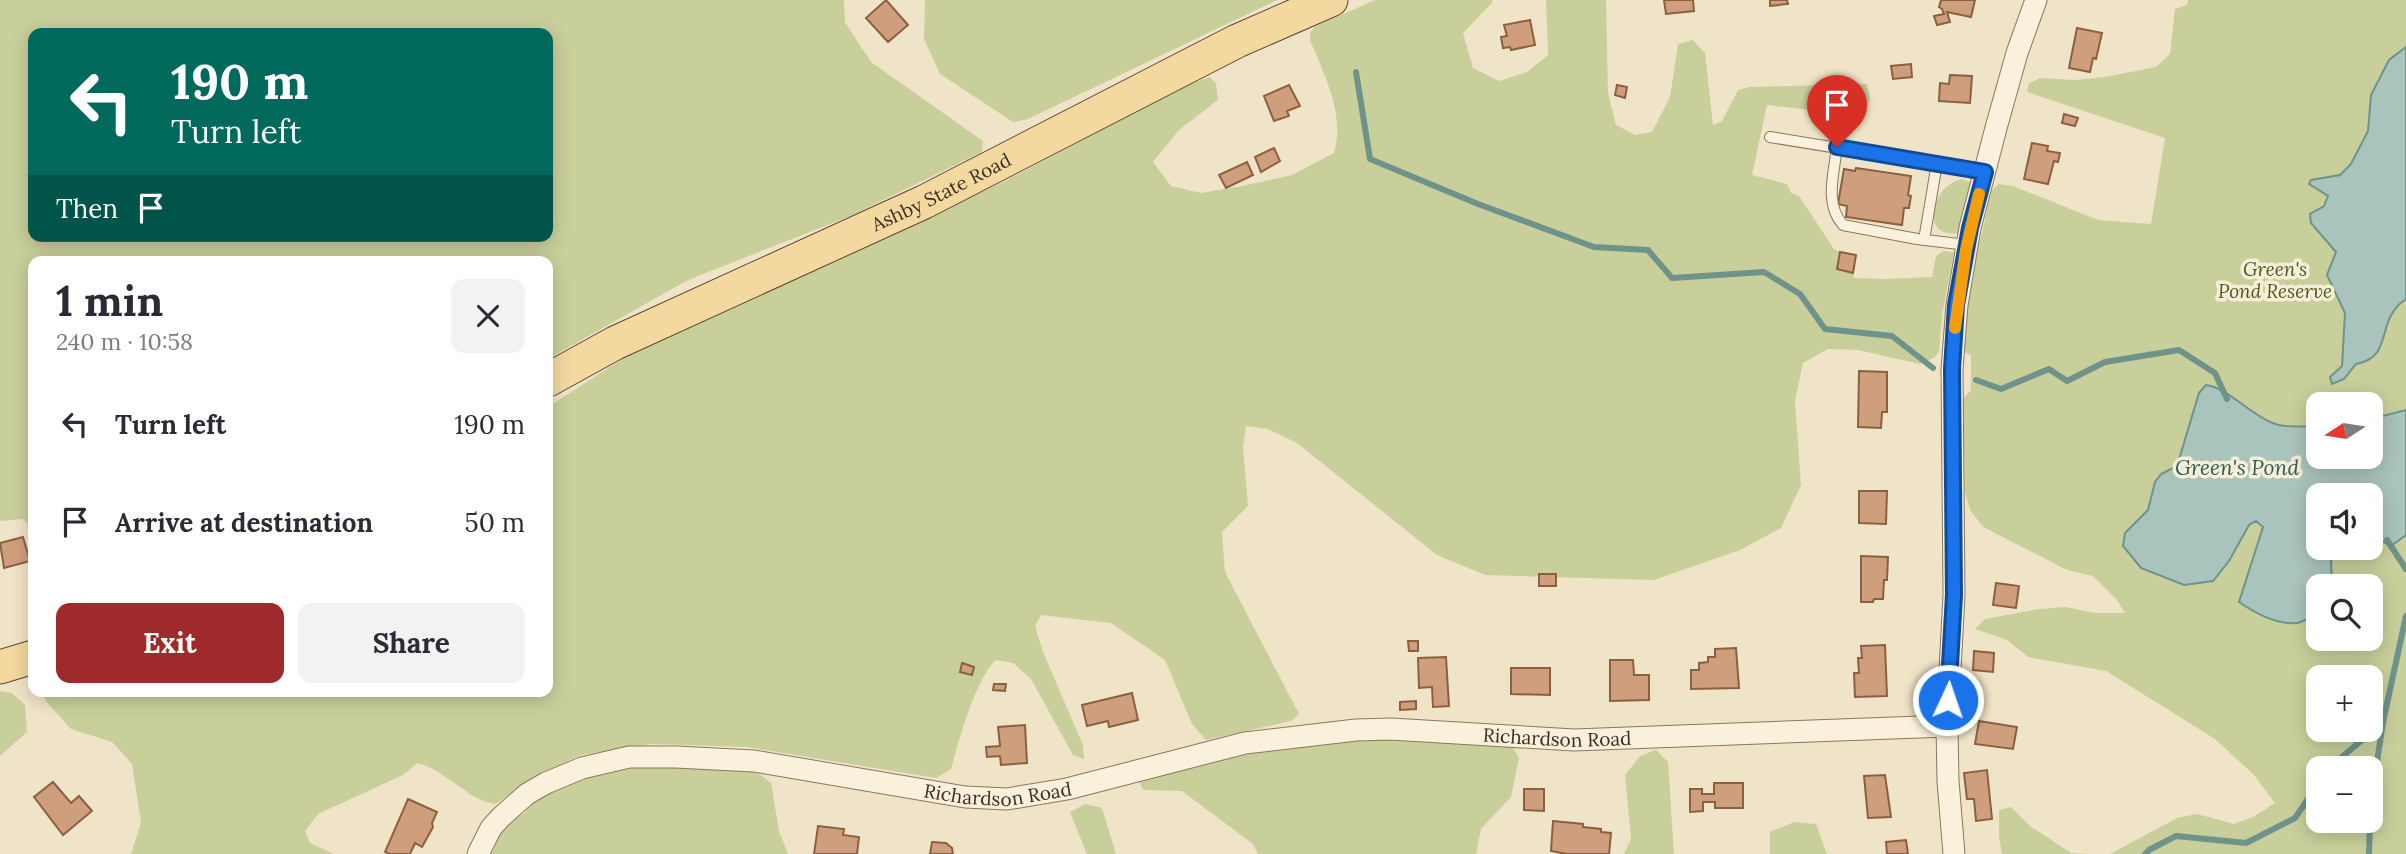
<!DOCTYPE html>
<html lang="en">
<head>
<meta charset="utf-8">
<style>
  :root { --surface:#fff; --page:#f2f2f3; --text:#2b2b33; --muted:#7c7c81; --accent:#9e2a2b }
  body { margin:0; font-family:Lora,serif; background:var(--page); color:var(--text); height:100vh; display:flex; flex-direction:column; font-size:26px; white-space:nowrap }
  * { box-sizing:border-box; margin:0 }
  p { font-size:23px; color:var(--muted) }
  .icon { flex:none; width:38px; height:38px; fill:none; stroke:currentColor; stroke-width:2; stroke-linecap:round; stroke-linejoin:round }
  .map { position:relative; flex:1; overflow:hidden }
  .panel { position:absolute; left:28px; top:256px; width:525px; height:441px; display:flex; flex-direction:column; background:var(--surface); border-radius:14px; box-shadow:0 4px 18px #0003 }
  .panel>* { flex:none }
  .banner { position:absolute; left:28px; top:28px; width:525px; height:214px; border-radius:14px; box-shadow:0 4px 18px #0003; background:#00695c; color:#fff; overflow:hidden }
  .needle { width:46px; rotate:258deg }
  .fabs { position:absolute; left:2306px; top:392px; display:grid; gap:14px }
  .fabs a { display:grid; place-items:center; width:77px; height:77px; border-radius:14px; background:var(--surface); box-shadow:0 4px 18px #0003; font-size:35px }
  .pin { position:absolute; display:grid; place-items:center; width:60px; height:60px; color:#fff; margin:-72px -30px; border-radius:50% 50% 50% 0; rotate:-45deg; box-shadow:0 0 7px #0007 }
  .pin .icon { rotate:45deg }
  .me { position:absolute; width:77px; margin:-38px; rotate:3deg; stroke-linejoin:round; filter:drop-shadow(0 0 5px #0008) }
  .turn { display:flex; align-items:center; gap:24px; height:147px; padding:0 28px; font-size:32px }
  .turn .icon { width:91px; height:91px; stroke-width:2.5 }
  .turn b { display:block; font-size:49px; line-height:60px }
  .then { display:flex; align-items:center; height:66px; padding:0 28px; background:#0003; gap:14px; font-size:26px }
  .round { display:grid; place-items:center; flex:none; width:74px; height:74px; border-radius:14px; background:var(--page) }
  .summary { display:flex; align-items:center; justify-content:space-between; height:119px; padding:0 28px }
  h1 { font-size:42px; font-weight:700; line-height:52px }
  .button { display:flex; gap:14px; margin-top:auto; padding:14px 28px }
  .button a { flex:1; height:80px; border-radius:14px; background:var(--accent); color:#fff; font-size:28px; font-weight:700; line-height:80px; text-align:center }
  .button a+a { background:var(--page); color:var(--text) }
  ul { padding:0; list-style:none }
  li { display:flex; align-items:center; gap:21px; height:98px; padding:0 28px }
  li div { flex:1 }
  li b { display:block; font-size:26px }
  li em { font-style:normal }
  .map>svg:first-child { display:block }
</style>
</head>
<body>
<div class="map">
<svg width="2406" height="854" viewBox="0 0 2406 854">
  <rect width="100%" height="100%" fill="#f0e4c8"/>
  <path fill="#c9cf9b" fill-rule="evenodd" d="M0,0H844L845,22L871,62L983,141L982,152L853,215L688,280L548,359V261H33V529L23,519L0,521ZM33,33H548V236H33Z
    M925,0H1277L1028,119L1013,122L940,74L924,39Z
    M1375,0H1492V3L1463,33L1473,68L1499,81L1527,72L1548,55L1546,0H1606L1608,93L1616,125L1635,135L1652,132L1670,97L1678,44L1693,40L1705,53L1713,125L1722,121L1738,90L1750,87L1867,84L1870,99L1863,116L1767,105L1752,175L1787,184L1791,193L1799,196L1834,249L1840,252L1837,269L1853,273L1854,278L1883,279L1932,277L1936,256L1943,251L1954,252L1942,315L1939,352L1935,357L1920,364L1858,350L1828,349L1803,363L1795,401L1801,485L1781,528L1740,550L1654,580L1485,575L1437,555L1297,443L1268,429L1246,426L1243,447L1248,506L1222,532L1225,572L1299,714L1291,721L1206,740L1192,724L1165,660L1111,623L1041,615L1035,626L1043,652L1083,745L1084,759L1073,755L1031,679L1013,663L995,660C973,686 960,737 951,769L936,778L746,747L651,744L581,755L534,776L496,804C466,800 447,770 417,763L403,775L318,814L305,831L310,843L334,854H131L141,822L132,764L112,742L71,729L45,700L41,691H548V407L653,339L736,305L1003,182L1185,86L1209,77L1216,83L1218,100L1179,130L1153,162L1171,186L1201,193L1242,186L1292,175L1334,153C1345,113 1325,77 1310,40V33L1314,27Z
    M2188,0H2406V854H2110L2177,818L2197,814L2234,824L2253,817L2275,803L2254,775L2215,739L2106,671L2028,657L2007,640L1975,629L1985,619L2039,609L2065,607L2095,613H2125L2117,600L2093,576L2067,570L1983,527L1970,510L1965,492L1963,399L1971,390V355L1962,351L1967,294L1992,190L1999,184L2013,186L2098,220L2151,224L2165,138L2027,92L2029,83L2040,78L2074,80L2105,77L2156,67L2170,54L2175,9L2187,5ZM2319,404H2371V457H2319ZM2319,495H2371V548H2319ZM2319,586H2371V639H2319ZM2319,677H2371V730H2319ZM2319,768H2371V821H2319Z
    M1962,179L1972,183L1959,233C1919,240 1930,186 1962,179Z
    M0,691L12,693L25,705L27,732L0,756Z
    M1341,737L1512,746L1519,758L1511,797L1481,829L1476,854H1258L1253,844L1182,791L1143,790L1139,781L1151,776L1243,755Z
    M1656,750L1668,762L1674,854H1624L1631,839L1625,775L1640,756Z
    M627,763L754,770L771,783L779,831L788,854H491L503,827L525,813L535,798L585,774Z
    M1085,804L1102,808L1116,854H1087L1070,812Z
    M2011,807L2030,826L2071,853L2094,854H2002L1999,837V810Z
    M1794,822L1816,824L1827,854H1770V832Z"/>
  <path fill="#a9c4bc" stroke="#6f938a" stroke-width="2" d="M2406,47V299C2374,320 2395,357 2356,364L2344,379L2332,384L2330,377L2342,366L2345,313L2327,275L2336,252L2311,223L2310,214L2324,206L2328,196L2309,184L2311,180L2340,175L2351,164L2368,131L2371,95L2389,60Z
    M2206,385C2228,387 2254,419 2279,425C2291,428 2307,426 2319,426V457H2371V419L2406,410V535L2391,546L2375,537L2371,530V495H2319V548H2327L2331,559L2332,586H2319L2318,613C2312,616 2304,622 2297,623C2277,625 2255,613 2239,602L2263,527L2256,521L2249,525L2229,561L2213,581L2184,585L2141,568L2123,546L2125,533L2148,510L2155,482L2161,474L2177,466L2199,393Z"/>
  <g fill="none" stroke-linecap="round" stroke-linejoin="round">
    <path stroke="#6f938a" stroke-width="6" d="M1356,72L1370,159L1478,204L1594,247L1648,250L1672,278L1764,272L1800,294L1825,329L1892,336L1933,368
      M1976,380L2001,389L2049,369L2067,381L2105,362L2179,350L2215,373L2227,399
      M2387,540L2406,569
      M2329,768L2383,722
      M2371,802L2383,722L2406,616
      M2145,854L2149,850L2176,836L2246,843L2295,818L2319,783
      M2369,854L2370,821"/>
  </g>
  <path fill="#cf9f7d" stroke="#8d5f41" stroke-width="2" d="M886,0L908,25L888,42L866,18Z
    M1664,0H1693L1694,11L1666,14Z
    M1770,0H1787L1788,4L1770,6Z
    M1941,0H1975L1971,17L1947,12L1950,22L1937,25L1934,16L1944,14L1942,9L1939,7Z
    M1530,20L1535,45L1511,50L1510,47L1503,48L1501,37L1507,36L1504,25Z
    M2077,28L2102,33L2096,59L2093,58L2090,72L2069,68Z
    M1911,64L1912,77L1893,79L1891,66Z
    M1950,75L1972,76L1970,103L1939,101L1940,83L1949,84Z
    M1289,85L1300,106L1287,111L1289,116L1274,121L1264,96Z
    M1617,85L1627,87L1625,98L1615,95Z
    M2064,114L2078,118L2075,126L2062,123Z
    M2032,143L2048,146L2047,151L2060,153L2058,162L2054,161L2048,184L2024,179Z
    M1274,148L1280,161L1261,172L1255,157Z
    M1247,162L1253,175L1226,188L1219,175Z
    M1856,168L1911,176L1908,195L1911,196L1909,208H1904L1902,225L1846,217L1847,206L1838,204L1844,169L1855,171Z
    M1840,252L1856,255L1853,273L1837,269Z
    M1859,371L1887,372V412H1882L1881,428L1858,427Z
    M1859,491H1887L1886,524L1859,523Z
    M23,537L30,561L4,568L0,543Z
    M1861,556L1888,557L1887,580H1884L1883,599H1874L1873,602H1861Z
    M1539,574H1556V586H1539Z
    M1996,583L2019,586L2016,608L1993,605Z
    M1408,641H1418V651H1409Z
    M1885,645L1887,696L1855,697L1854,673H1859L1858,658H1862L1861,646Z
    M1736,648L1739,688L1691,689V670H1699V663L1708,662V657H1715V649Z
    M1974,651L1994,653L1993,672L1973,670Z
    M1446,657L1449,706L1433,707L1432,687L1419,688L1418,658Z
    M1610,660H1633L1634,675H1649V700L1610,701Z
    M962,663L974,667L972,675L960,672Z
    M1511,668H1550V695L1511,694Z
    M994,684H1006L1005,691L993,690Z
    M1132,693L1138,720L1109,727L1108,721L1087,726L1082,705Z
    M1416,701V709L1400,710V702Z
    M1979,721L2017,727L2013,749L1975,744Z
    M1025,725L1027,763L1001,765L1000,756L987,757L986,747L1000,746L998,727Z
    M1987,770L1992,819L1976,821L1974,799H1967L1964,773Z
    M1885,775L1891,817L1868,818L1864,776Z
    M53,782L71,803L79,796L92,811L63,835L34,797Z
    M1714,783H1743V808H1715V802H1703V811L1690,812V789H1702V794H1714Z
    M1524,789H1544V811L1524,810Z
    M408,799L437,812L432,823L433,827L422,847L415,843L410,854H390L385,852Z
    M1553,821L1583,824V827L1601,829V832L1611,833L1609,854H1567L1551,851Z
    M818,826L844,829L843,835L859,837L857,854H814Z
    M1906,840L1908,854H1887L1886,842Z
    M932,842L946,843L952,848L953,854H930Z"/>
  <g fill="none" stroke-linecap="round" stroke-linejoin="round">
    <g stroke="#8d765c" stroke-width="12">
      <path id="service" d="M1770,137L1985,172
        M1837,147C1834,173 1824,204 1843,225L1917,239L1967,245
        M1924,240L1937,163"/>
    </g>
    <g stroke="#8d765c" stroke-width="23">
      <g id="minor">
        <path id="s1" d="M478,854L491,828L501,817L527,794L546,783L582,768L629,757H676L754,761L965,797L1007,799L1067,789L1245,743L1356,730L1391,729L1574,740L1947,726"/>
        <path d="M1954,854L1948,781L1947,726L1954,595L1952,369L1957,305L1970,228L1996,128L2017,53L2036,0"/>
      </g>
    </g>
    <g stroke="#5b4430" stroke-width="35">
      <g id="primary">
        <path id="s2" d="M548,380L615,343L924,202L1237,41L1331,0"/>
        <path d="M0,667L33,657"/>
      </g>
    </g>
    <use href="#service" stroke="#faf1dc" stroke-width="10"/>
    <use href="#minor" stroke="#faf1dc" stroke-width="21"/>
    <use href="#primary" stroke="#f3d9a0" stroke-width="33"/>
  </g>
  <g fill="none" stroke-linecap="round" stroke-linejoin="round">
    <g stroke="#114b97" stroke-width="18">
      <path id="route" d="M1837,147L1985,172L1970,228L1956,305L1952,369L1954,595L1948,700"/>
    </g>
    <use href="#route" stroke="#1a73e8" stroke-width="12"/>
    <path stroke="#f59e0b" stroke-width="12" d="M1955,328L1966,250L1979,194"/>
  </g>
  <g text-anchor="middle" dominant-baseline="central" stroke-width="7" stroke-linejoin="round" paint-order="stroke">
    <g font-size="19" fill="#3d2e20" stroke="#f7eed8">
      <text stroke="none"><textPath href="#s2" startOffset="436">Ashby State Road</textPath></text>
      <text stroke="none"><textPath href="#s1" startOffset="1127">Richardson Road</textPath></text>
      <text stroke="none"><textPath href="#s1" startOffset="560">Richardson Road</textPath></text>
    </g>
    <g font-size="19" font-style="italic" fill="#4d5a26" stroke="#f7eed8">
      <text x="2275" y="269">Green's<tspan x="2275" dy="22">Pond Reserve</tspan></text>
    </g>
    <g font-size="21" font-style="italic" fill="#2f5d5a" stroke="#f7eed8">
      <text x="2237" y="467">Green's Pond</text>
    </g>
  </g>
</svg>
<div class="fabs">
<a><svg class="needle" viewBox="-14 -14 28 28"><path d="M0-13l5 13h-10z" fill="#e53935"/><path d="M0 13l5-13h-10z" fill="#7c7c81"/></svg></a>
<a><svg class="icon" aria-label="sound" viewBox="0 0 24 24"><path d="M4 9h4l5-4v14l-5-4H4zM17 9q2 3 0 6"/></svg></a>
<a><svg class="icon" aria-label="search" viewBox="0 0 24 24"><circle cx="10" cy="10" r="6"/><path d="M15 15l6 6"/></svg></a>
<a>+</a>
<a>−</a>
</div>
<div class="pin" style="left:1837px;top:147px;background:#d93025"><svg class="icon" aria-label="arrive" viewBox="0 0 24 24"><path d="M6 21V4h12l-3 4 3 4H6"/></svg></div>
<svg class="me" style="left:1948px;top:700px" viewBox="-20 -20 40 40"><circle r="17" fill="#1a73e8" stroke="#fff" stroke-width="3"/><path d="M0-11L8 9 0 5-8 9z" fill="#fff"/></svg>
<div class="banner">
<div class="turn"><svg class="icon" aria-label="left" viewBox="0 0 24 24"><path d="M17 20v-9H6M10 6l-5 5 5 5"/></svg><div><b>190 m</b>Turn left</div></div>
<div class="then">Then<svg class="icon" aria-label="arrive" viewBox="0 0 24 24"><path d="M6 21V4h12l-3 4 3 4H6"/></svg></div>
</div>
<section class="panel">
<div class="summary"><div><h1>1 min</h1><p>240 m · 10:58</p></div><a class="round"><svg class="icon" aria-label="close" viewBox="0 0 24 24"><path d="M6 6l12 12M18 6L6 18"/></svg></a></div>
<ul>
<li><svg class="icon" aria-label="left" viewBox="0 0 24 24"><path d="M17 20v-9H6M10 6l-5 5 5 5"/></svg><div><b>Turn left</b></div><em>190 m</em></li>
<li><svg class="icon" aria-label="arrive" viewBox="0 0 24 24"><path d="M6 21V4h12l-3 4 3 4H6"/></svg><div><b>Arrive at destination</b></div><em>50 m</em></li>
</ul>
<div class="button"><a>Exit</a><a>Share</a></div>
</section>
</div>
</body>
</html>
